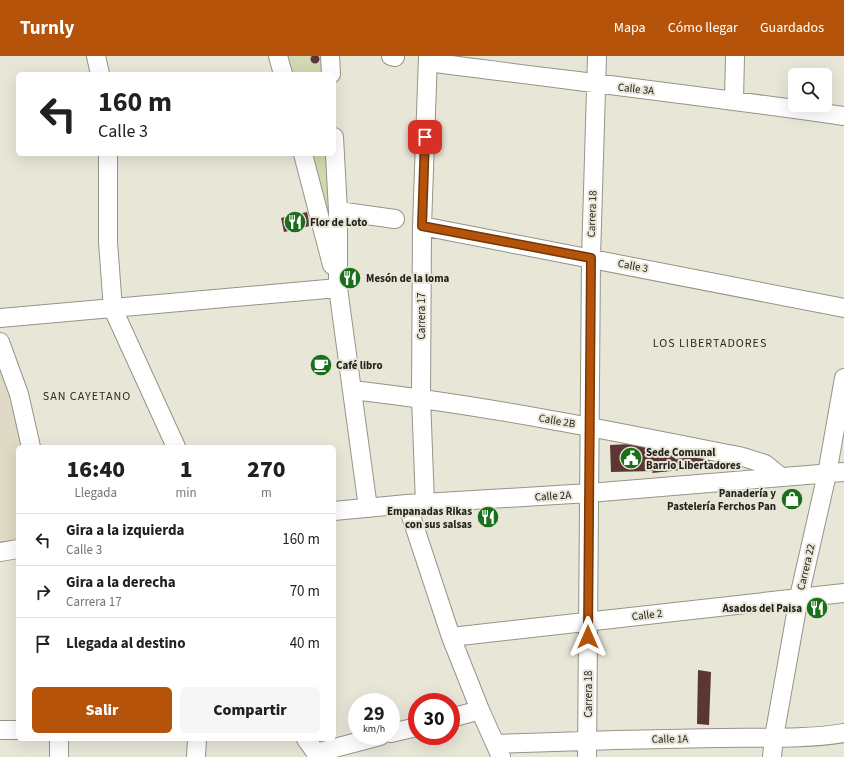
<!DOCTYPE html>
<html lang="es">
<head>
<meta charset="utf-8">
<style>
  :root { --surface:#fff; --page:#f6f6f6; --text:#202124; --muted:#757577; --line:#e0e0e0; --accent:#b45309 }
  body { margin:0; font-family:"Source Sans 3",sans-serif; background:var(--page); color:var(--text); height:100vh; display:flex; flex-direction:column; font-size:15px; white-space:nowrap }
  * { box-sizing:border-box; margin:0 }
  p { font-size:13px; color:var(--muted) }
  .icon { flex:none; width:22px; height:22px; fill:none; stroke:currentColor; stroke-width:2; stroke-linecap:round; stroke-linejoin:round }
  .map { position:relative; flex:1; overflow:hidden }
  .side { position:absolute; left:16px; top:389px; width:320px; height:296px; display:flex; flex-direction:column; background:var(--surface); border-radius:6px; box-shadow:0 4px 16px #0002 }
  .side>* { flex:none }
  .top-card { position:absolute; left:16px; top:16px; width:320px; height:84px; border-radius:6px; box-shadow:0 4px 16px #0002; background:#fff; color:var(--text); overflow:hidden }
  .controls { position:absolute; left:788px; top:12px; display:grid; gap:8px }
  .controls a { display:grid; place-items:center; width:44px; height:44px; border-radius:6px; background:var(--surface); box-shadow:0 4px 16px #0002; font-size:20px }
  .speed { position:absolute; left:348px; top:637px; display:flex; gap:8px; font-size:20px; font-weight:700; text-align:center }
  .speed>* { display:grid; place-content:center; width:52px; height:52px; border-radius:50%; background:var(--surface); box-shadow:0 4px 16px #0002; line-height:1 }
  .speed small { font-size:10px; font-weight:400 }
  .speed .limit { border:6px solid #d22; background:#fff; color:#111 }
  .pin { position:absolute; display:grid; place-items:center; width:34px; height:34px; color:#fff; margin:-17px; border-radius:8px; box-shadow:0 2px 6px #0006 }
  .me { position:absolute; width:44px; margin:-22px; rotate:0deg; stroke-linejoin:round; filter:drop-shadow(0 0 3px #0008) }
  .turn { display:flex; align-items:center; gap:14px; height:84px; padding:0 16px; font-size:18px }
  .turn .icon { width:52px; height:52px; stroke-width:2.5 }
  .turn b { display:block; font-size:28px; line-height:34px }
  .eta { display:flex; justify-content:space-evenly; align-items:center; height:68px; text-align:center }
  .eta b { font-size:24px; font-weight:800; line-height:28px }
  .primary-button { display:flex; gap:8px; margin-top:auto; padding:8px 16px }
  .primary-button a { flex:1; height:46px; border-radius:6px; background:var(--accent); color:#fff; font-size:16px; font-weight:800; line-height:46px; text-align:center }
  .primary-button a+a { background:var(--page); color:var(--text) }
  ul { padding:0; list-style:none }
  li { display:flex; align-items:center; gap:12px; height:52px; padding:0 16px; border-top:1px solid var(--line) }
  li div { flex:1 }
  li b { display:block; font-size:15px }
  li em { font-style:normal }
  header { display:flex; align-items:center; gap:24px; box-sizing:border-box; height:56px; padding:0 20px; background:var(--accent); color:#fff }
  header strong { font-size:19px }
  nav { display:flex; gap:22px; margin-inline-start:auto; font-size:14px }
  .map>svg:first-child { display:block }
</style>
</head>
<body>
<header>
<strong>Turnly</strong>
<nav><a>Mapa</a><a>Cómo llegar</a><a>Guardados</a></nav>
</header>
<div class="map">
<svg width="844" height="701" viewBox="0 0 844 701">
  <rect width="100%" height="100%" fill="#e8e6d7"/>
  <path fill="#dedac5" d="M0,290L31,391H18V493L0,496Z"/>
  <path fill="#d0d9b1" d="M278,0H330L331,18H283Z
    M303,98H334L338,155L319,164Z"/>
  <path fill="#5c3535" d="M310.5 3a4.5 4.5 0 1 1 9 0a4.5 4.5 0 1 1-9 0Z
    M307,156L310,170L284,176L281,162Z
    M651,387L675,393V403L685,402V395L710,398V411L652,417L653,415L611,416L610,389Z
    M698,614L711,616L709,669L697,668Z"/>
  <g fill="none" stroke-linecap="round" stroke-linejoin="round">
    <g stroke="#969486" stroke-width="20">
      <path id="minor" d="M96,0L100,18
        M278,0L283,18
        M330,0L331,18
        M391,0L395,1
        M428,6C566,24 705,40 844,60
        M734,44L735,0
        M334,81L338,155V232L368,452
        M108,98V186L113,253L176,391
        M303,98L332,209
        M338,155L395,163
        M422,170L844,252
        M0,262L338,232
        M0,286L19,338L31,391
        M352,334C484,349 613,375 743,401L765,408L780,420
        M407,448L451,581L480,654L501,701
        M425,448L421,341L422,170L428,0
        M334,455L407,448L589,437L844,416
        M0,496L18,493
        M451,581L844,537
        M451,662L480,654
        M0,674H18
        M391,677L417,671
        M59,683V701
        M306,683L316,697V701
        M496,688C570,685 643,683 717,682C760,681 802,684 844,677
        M316,697L380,680
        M196,701L197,683
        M587,701L591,202L597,0
        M772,701L774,681L799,541L827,418L844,322"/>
    </g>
    <use href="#minor" stroke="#fff" stroke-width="18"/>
  </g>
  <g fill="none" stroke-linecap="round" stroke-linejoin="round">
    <g stroke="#753606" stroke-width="10">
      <path id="route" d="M425,81L422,170L591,202L588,581"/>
    </g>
    <use href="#route" stroke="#b45309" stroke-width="7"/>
  </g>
  <defs>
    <g id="restaurant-disc" transform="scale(1.15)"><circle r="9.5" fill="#1a701a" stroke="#e8e6d7"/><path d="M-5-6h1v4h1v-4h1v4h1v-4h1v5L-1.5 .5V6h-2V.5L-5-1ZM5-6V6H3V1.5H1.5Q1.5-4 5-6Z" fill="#fff"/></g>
    <g id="cafe-disc" transform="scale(1.15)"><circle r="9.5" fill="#1a701a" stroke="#e8e6d7"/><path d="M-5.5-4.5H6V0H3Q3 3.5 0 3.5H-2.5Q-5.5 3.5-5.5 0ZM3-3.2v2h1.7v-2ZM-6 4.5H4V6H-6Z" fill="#fff"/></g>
    <g id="civic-disc" transform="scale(1.15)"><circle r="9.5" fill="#1a701a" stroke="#e8e6d7"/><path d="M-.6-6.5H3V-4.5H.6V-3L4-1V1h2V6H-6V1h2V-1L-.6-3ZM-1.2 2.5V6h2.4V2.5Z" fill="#fff"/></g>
    <g id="shop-disc" transform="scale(1.15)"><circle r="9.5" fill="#1a701a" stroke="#e8e6d7"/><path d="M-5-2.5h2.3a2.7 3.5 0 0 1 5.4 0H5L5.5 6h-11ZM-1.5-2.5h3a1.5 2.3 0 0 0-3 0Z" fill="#fff"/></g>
  </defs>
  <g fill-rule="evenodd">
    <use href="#restaurant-disc" x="295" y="166"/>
    <use href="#restaurant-disc" x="350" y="222"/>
    <use href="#cafe-disc" x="321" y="309"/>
    <use href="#civic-disc" x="631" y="402"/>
    <use href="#shop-disc" x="792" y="443"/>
    <use href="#restaurant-disc" x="488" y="461"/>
    <use href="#restaurant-disc" x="817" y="552"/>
  </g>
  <g text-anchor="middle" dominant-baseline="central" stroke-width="4" stroke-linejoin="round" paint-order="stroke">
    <g font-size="11" fill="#22211b" stroke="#e8e6d7">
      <text transform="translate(636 33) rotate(6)">Calle 3A</text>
      <text transform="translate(592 158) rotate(-88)">Carrera 18</text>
      <text transform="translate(633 210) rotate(11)">Calle 3</text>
      <text transform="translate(421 260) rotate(-90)">Carrera 17</text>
      <text transform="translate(557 365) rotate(10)">Calle 2B</text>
      <text transform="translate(553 440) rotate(-4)">Calle 2A</text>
      <text transform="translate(806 511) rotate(-77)">Carrera 22</text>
      <text transform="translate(647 559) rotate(-7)">Calle 2</text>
      <text transform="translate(588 638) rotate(-90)">Carrera 18</text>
      <text transform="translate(670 683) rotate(-1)">Calle 1A</text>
    </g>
    <g font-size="11" font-weight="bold" fill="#22211b" stroke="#e8e6d7" text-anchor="start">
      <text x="310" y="166">Flor de Loto</text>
      <text x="366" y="222">Mesón de la loma</text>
      <text x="336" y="309">Café libro</text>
      <text x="646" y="396">Sede Comunal<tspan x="646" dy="13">Barrio Libertadores</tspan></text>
      <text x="776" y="437" text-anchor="end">Panadería y<tspan x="776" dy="13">Pastelería Ferchos Pan</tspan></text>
      <text x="472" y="455" text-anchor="end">Empanadas Rikas<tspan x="472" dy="13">con sus salsas</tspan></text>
      <text x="802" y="552" text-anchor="end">Asados del Paisa</text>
    </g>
    <g font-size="12" letter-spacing="1" fill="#2d2b1f" stroke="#e8e6d7">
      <text x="710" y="287">LOS LIBERTADORES</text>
      <text x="87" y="340">SAN CAYETANO</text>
    </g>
  </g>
</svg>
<div class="controls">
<a><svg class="icon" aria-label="search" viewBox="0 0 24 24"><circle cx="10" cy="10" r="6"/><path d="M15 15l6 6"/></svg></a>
</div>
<div class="speed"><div>29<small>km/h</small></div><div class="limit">30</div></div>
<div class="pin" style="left:425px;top:81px;background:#d93025"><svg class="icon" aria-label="arrive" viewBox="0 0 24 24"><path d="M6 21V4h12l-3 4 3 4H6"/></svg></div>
<svg class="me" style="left:588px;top:581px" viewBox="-20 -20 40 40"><path d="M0-17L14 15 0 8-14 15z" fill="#b45309" stroke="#fff" stroke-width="4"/></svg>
<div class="top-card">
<div class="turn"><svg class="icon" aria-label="left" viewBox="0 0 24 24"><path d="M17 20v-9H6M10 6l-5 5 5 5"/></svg><div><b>160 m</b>Calle 3</div></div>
</div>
<section class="side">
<div class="eta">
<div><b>16:40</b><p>Llegada</p></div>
<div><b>1</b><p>min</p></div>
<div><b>270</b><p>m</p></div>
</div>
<ul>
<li><svg class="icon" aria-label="left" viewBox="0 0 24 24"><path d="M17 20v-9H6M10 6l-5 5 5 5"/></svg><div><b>Gira a la izquierda</b><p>Calle 3</p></div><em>160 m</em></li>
<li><svg class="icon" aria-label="right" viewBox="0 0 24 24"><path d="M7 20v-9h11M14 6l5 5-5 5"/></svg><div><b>Gira a la derecha</b><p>Carrera 17</p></div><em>70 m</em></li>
<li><svg class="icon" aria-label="arrive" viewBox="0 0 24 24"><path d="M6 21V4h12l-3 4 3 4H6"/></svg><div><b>Llegada al destino</b></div><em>40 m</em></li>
</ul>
<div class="primary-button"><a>Salir</a><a>Compartir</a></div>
</section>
</div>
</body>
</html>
